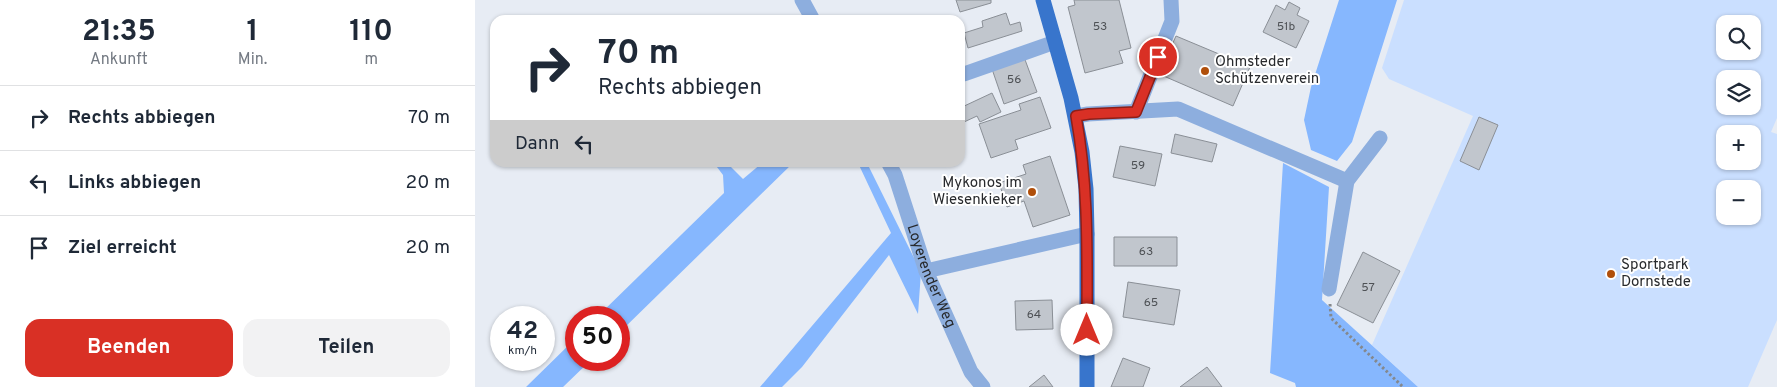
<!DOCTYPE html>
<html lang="de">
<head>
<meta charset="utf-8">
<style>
  :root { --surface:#fff; --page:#f2f2f3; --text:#1f2937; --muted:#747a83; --line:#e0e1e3; --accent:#d93025 }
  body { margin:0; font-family:Overpass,sans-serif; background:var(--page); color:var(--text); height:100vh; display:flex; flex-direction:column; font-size:19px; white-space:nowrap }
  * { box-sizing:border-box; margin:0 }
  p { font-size:16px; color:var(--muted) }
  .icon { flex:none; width:28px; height:28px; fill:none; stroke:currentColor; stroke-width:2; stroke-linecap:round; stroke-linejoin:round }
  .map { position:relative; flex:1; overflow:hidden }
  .details { display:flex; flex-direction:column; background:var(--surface); width:475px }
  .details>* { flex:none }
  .guide { position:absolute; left:15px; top:15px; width:475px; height:152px; border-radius:15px; box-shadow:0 1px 4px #0004; background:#fff; color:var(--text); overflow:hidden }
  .tools { position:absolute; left:1241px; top:15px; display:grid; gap:10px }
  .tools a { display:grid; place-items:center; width:45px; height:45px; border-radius:10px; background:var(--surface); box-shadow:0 1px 4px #0004; font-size:25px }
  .speed { position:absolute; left:15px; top:306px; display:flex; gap:10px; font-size:25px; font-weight:700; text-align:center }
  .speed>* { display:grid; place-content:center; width:65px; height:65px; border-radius:50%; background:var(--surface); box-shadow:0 1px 4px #0004; line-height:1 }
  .speed small { font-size:12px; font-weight:400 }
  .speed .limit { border:8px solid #d22; background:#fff; color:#111 }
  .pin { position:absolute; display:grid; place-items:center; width:42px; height:42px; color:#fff; margin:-21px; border:2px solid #fff; border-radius:50%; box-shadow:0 1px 5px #0007 }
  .me { position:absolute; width:55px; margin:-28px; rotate:0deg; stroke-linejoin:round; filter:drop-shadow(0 0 4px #0008) }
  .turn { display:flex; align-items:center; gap:18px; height:105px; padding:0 25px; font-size:22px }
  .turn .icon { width:65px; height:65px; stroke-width:2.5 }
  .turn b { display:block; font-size:35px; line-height:42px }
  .then { display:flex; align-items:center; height:48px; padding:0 25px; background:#0003; gap:10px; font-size:19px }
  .eta { display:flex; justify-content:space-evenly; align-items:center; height:85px; text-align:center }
  .eta b { font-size:30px; font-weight:700; line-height:35px }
  .cta { display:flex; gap:10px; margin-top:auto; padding:10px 25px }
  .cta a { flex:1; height:58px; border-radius:15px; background:var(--accent); color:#fff; font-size:20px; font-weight:700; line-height:58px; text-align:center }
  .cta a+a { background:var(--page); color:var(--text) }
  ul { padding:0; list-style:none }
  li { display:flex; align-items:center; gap:15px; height:65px; padding:0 25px; border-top:1px solid var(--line) }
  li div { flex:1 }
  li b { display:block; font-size:19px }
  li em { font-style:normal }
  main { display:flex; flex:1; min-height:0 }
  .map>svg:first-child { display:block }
</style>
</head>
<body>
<main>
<section class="details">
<div class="eta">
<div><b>21:35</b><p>Ankunft</p></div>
<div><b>1</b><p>Min.</p></div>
<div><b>110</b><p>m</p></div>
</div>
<ul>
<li><svg class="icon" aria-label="right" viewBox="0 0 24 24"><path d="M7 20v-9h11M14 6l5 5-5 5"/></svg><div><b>Rechts abbiegen</b></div><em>70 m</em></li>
<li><svg class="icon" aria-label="left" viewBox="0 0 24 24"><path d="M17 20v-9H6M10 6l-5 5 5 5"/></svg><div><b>Links abbiegen</b></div><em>20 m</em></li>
<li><svg class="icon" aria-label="arrive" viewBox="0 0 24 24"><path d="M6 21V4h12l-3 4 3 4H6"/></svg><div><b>Ziel erreicht</b></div><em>20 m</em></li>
</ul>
<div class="cta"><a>Beenden</a><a>Teilen</a></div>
</section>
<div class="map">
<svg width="1302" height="387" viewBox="0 0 1302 387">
  <rect width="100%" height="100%" fill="#e7ecf4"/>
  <path fill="#cadfff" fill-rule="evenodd" d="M929,0H1302V118L1296,132L1302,134V320L1273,387H943L897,345L998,116L914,79L907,68ZM1250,24H1278V51H1250ZM1250,79H1278V106H1250ZM1250,134H1278V161H1250ZM1250,189H1278V216H1250Z"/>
  <path fill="#86b7fe" d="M864,0H922L877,142L862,161L836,150L829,120L836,87Z
    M239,163H252L268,179L287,163H318L144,333V318L122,317L249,193L248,175Z
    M383,163H392L446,272L443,314L414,255L327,367L307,387H285L416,233Z
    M808,163L854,187L847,300L943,387H821L820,383L795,373Z
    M101,338V360H116L88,387H51Z"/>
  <path fill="#c1c6cd" stroke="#8a8f96" d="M481,0H516V3L485,12Z
    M599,0H644L656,48L644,51L648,63L610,73L593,7L600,5Z
    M814,2L825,8L822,15L834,21L821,48L788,32L801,5L810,10Z
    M531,13L535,25L545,22L547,31L493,48L489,33L508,27L507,21Z
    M701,36L775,67L758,106L684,74Z
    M549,57L562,92L529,104L517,69Z
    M517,93L526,112L505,122L502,116L489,122L485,115V108Z
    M565,97L576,128L540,140L543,149L516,158L504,124L546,110L544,104Z
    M1004,117L1023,125L1004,170L985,161Z
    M700,134L742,144L737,162L696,153Z
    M645,146L687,154L680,186L638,177Z
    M575,156L595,215L558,227L549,201L532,207L524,183L551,174L548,165Z
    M639,237H702V266H639Z
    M888,252L925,271L898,323L862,305Z
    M653,282L705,290L699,325L648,317Z
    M577,300L578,329L541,330L540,301Z
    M648,358L675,368L668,387H636Z
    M732,367L747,387H705Z
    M569,375L578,387H554Z"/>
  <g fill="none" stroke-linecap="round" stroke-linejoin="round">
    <path stroke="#84888d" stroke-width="3" stroke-dasharray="2.5 2.5" stroke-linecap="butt" d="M855,304L856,318L928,387"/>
    <g stroke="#8daede" stroke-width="15">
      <path d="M327,0L338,20"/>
      <path d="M489,74L580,42"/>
      <path d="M661,112L697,21L696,0"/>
      <path d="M601,116L613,114L703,109L872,181"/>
      <path id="s1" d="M413,162L420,175L451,271L496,372L508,387"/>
      <path d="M451,271L612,234"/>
      <path d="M854,289L872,181L905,138"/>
    </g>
    <path stroke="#3875cc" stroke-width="15" d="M568,0L596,98L607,152L611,189L612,234V387"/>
  </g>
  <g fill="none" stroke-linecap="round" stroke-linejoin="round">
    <g stroke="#8d1f18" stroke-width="12">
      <path id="route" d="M612,330C612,257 614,188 601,116L614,114L661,112L683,57"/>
    </g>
    <use href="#route" stroke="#d93025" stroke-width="9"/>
  </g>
  <g fill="#b04f0b" stroke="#fff" stroke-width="2">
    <circle cx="730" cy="71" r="5"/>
    <circle cx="557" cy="192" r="5"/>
    <circle cx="1136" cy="274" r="5"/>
  </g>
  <g text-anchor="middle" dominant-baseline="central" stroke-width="4" stroke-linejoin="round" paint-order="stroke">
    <g font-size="12" fill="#4e5155">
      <text x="625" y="27">53</text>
      <text x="811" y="27">51b</text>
      <text x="539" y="80">56</text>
      <text x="663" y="166">59</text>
      <text x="671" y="252">63</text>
      <text x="893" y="288">57</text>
      <text x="676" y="303">65</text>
      <text x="559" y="315">64</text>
    </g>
    <g font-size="15" fill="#282a2d" stroke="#fff" text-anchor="start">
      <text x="740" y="62">Ohmsteder<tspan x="740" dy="17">Schützenverein</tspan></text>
      <text x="547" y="183" text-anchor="end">Mykonos im<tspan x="547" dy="17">Wiesenkieker</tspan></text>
      <text x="1146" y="265">Sportpark<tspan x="1146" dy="17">Dornstede</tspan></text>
    </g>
    <g font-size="15" fill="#282a2d" stroke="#fff">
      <text stroke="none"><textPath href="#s1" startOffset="122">Loyerender Weg</textPath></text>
    </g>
  </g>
</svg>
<div class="tools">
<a><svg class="icon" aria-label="search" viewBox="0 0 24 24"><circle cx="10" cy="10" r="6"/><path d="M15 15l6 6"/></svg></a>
<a><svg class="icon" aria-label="layers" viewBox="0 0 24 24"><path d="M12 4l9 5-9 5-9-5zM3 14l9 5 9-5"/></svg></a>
<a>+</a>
<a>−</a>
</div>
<div class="speed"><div>42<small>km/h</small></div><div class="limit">50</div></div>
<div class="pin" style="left:683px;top:57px;background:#d93025"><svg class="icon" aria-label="arrive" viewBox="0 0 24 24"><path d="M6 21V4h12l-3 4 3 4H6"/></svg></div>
<svg class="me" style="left:612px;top:330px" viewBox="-20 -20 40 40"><circle r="19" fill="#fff"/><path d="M0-13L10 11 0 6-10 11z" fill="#d93025"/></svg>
<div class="guide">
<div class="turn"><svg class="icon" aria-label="right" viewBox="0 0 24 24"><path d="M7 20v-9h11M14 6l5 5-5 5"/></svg><div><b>70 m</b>Rechts abbiegen</div></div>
<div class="then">Dann<svg class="icon" aria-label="left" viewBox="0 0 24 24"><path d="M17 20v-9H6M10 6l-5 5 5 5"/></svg></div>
</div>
</div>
</main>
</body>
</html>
